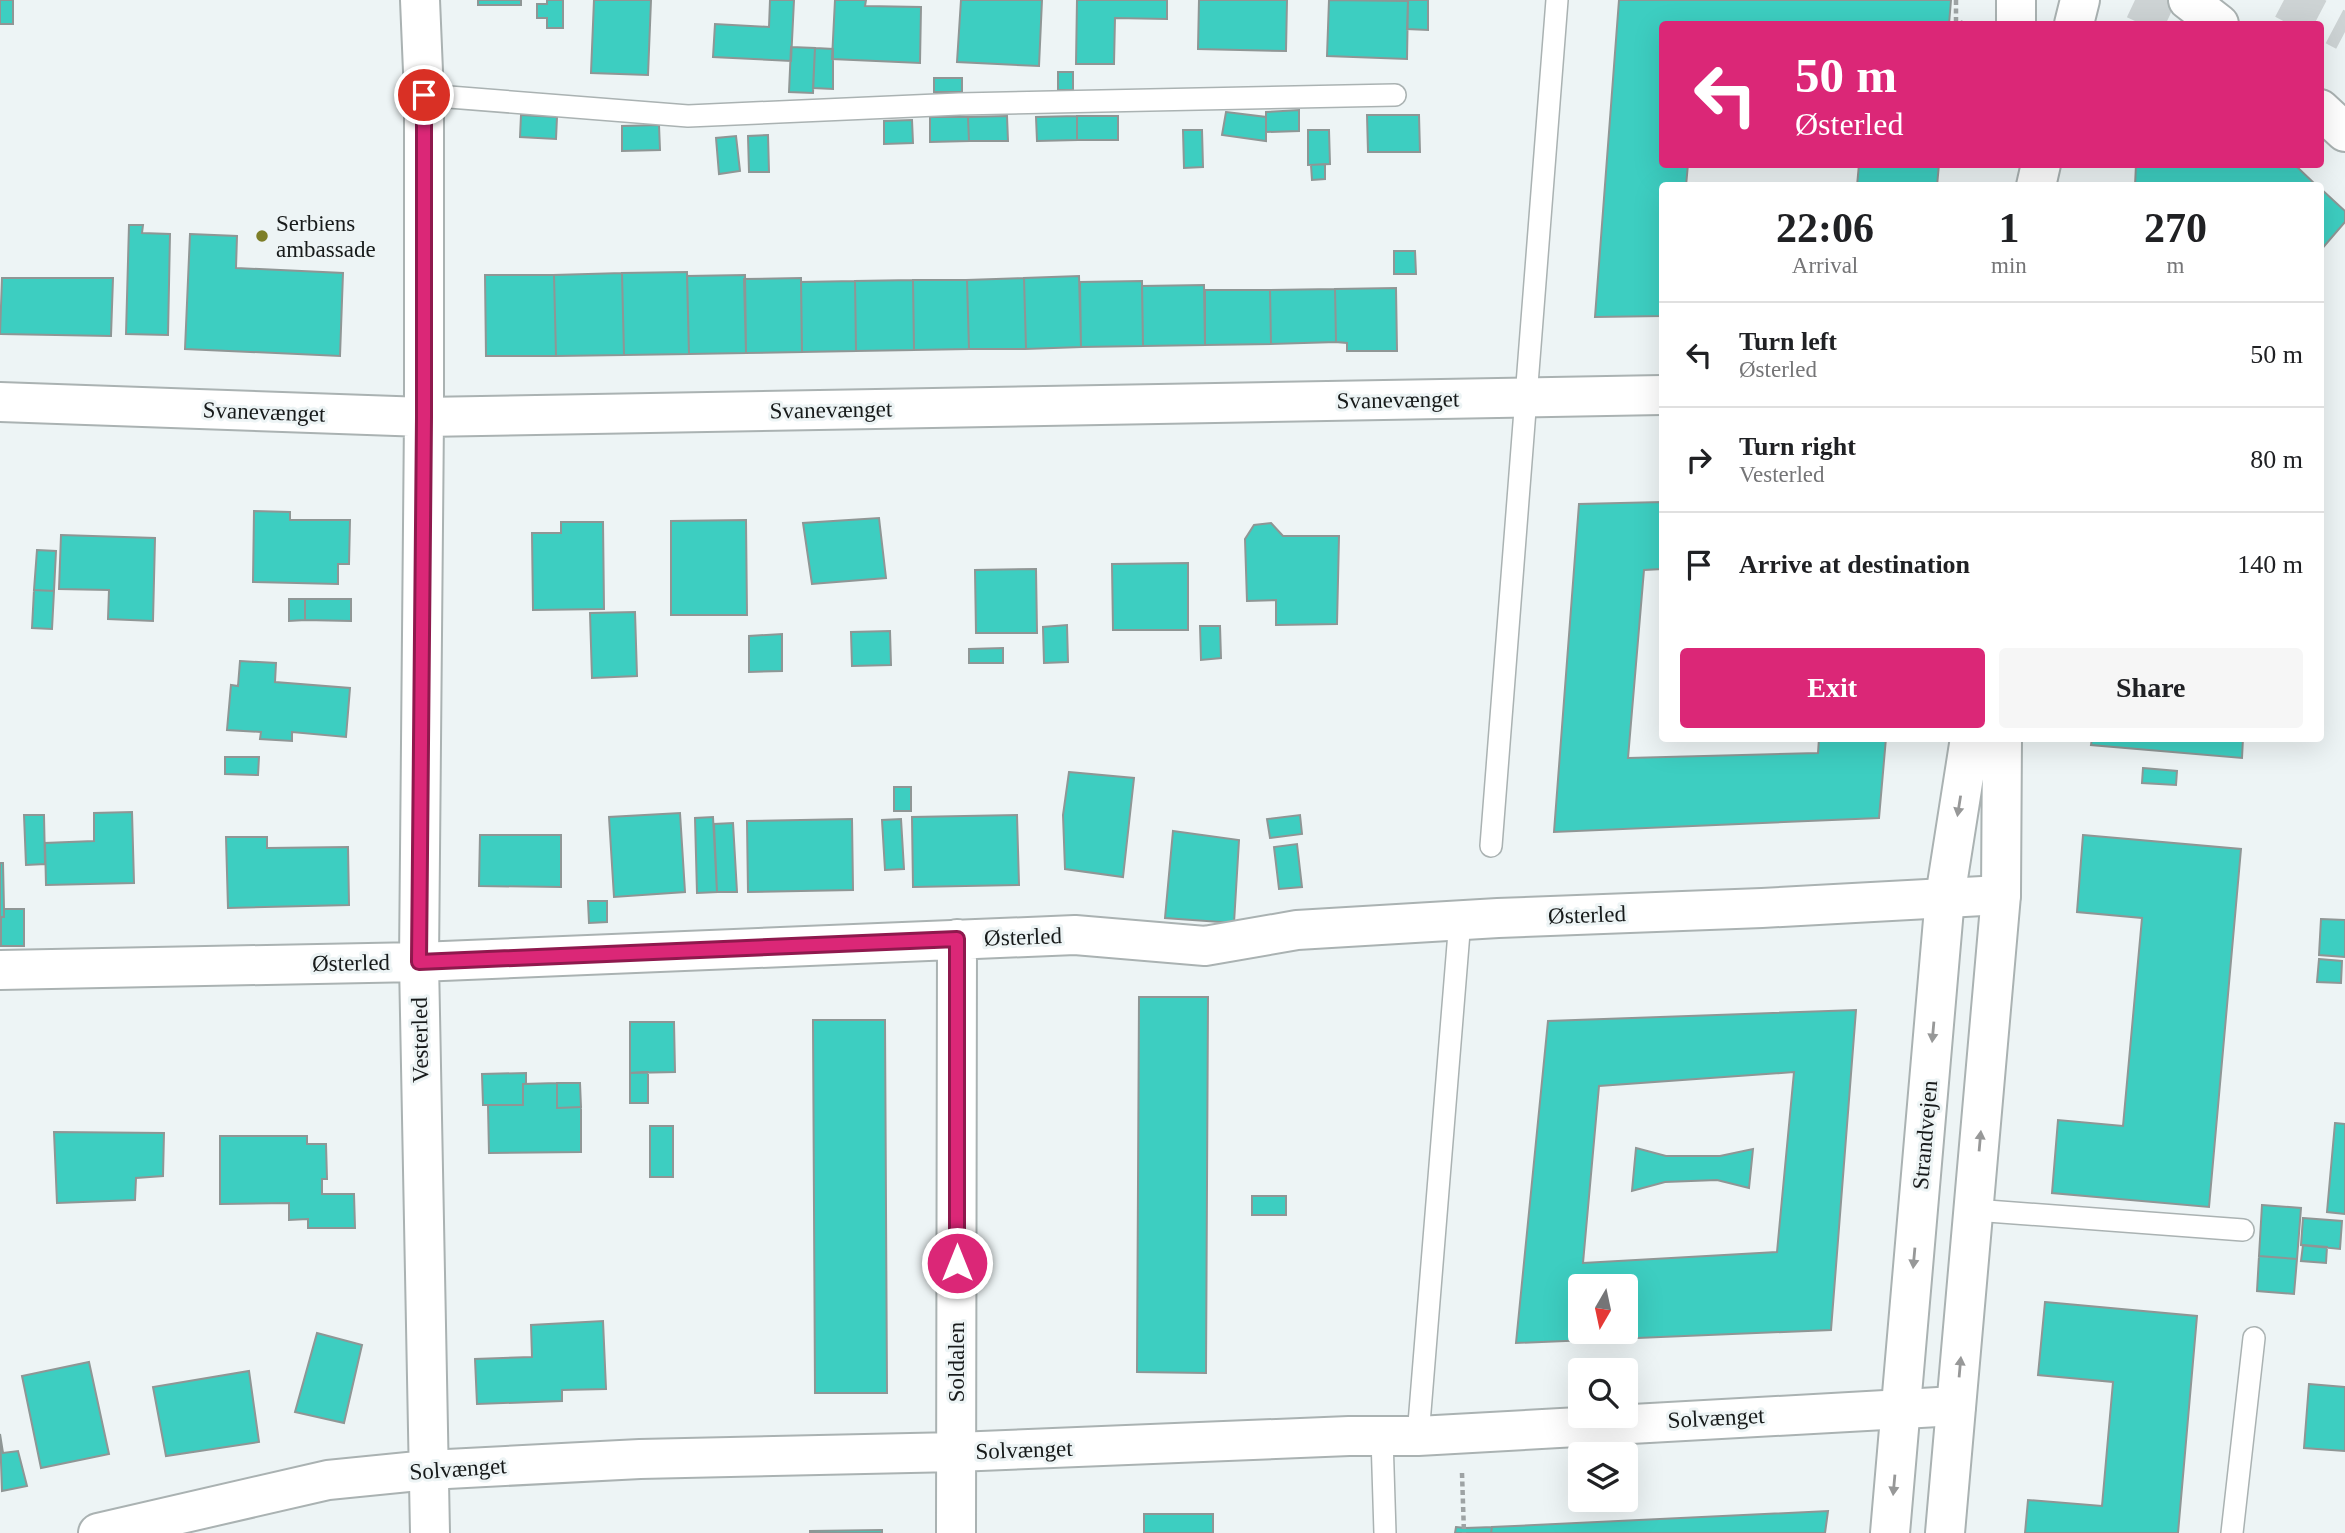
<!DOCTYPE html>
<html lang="en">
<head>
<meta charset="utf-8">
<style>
  :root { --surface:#fff; --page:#f6f6f6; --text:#202124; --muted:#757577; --line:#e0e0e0; --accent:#db2777 }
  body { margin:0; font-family:"Times New Roman",serif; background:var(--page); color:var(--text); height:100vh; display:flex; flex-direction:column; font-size:26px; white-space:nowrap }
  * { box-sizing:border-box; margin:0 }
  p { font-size:23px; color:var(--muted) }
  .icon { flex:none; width:38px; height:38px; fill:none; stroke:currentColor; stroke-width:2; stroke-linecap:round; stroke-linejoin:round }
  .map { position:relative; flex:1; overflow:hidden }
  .drawer { position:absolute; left:1659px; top:182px; width:665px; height:560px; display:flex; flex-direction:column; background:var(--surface); border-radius:7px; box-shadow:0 7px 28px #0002 }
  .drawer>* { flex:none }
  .top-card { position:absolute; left:1659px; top:21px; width:665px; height:147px; border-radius:7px; box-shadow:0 7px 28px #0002; background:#db2777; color:#fff; overflow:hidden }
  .needle { width:46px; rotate:189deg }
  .tools { position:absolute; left:1568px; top:1274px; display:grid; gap:14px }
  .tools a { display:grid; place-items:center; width:70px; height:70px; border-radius:7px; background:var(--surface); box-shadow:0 7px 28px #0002; font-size:35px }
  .pin { position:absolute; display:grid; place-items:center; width:60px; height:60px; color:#fff; margin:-30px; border:4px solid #fff; border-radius:50%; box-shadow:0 2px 7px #0007 }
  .me { position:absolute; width:77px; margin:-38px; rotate:0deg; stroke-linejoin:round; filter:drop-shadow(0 0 5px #0008) }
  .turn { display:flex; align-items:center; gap:24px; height:147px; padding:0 21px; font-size:32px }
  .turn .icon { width:91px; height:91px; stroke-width:2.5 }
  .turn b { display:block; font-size:49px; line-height:60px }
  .eta { display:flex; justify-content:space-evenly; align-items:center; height:119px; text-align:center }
  .eta b { font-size:42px; font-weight:800; line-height:49px }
  .action { display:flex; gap:14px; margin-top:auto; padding:14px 21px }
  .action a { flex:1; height:80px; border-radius:7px; background:var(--accent); color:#fff; font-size:28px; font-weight:800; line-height:80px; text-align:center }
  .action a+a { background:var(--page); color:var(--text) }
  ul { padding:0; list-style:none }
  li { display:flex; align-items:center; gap:21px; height:105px; padding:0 21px; border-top:2px solid var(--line) }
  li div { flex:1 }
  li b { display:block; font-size:26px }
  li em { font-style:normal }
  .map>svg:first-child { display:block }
</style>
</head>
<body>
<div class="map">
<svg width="2345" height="1533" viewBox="0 0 2345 1533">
  <rect width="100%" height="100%" fill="#edf4f5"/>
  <path fill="#3dcec1" stroke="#8f9695" stroke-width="2" fill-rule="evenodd" d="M0,0H13V24H0Z
    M478,0H521V5H478Z
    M547,0H563V28H547V18H537V4H547Z
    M594,0H651L648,75L591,73Z
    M770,0H794L791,61L713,57L715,24L769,27Z
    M835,0H866L865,6L921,7L920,63L832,59Z
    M961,0H1042L1039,66L957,62Z
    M1077,0H1167V19L1115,18L1114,64H1076Z
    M1199,0H1287L1286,51L1198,49Z
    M1329,0L1408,1L1407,59L1327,56Z
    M1408,0H1428V30L1407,29Z
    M1619,0H1951L1949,24H1662V164H1688L1686,186H1662V316L1595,317Z
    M791,47L815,48L813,93L789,92Z
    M815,48L833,49V89L813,88Z
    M1058,72H1073V90H1058Z
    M934,78H962V92H934Z
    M1299,110V131L1266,132V112Z
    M1226,112L1266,117V141L1222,135Z
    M521,115L557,117L556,139L520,137Z
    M1367,115H1419L1420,152H1368Z
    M1007,116L1008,141H969L968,117Z
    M1077,116V140L1037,141L1036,117Z
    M1077,116H1118V140H1077Z
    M930,117H968L969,141L930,142Z
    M912,120L913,143L884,144V121Z
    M659,125L660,150L622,151V126Z
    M1183,130H1202L1203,167L1184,168Z
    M1308,130H1329L1330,164L1308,165Z
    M768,135L769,172H749L748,136Z
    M736,136L740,171L719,174L716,138Z
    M1325,164V179L1312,180L1311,165Z
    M1859,164H1939L1937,186H1857Z
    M2136,164H2294L2317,186H2219L2217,184L2213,186H2135Z
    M2320,188L2345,211V222L2320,251Z
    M129,225H143L142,233L170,234L168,335L126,334Z
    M190,234L237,236L236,268L343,273L340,356L185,349Z
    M1394,251H1415L1416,274H1394Z
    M687,272L689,354L624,355L622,273Z
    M622,273L624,355L556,356L554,275Z
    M485,275H554L556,356H486Z
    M745,275L746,353L689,354L687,276Z
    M1079,276L1081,347L1026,349L1024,278Z
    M2,278H113L111,336L0,334Z
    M801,278L802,352L746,353L744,279Z
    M1024,278L1026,349H969L967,280Z
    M913,280H967L969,349L914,350Z
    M913,280L914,350L856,351L855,281Z
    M855,281L856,351L802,352L801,282Z
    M1142,281L1143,346L1081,347L1080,282Z
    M1204,285L1205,345L1143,346L1142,286Z
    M1396,288L1397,351H1347V343L1336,342L1335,289Z
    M1335,289L1336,342L1271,344L1270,290Z
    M1205,290H1270L1271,344L1205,345Z
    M1662,502V569L1644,570L1628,758L1818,753L1819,738H1886L1879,818L1554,832L1579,504Z
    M254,511L290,512V520H350L349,564H338V584L253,582Z
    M879,518L886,578L812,584L803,523Z
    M746,520L747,615H671V521Z
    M561,522H603L604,609L533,610L532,533H561Z
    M1271,523L1283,536H1339L1337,624L1276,625V600L1247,601L1245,539L1254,525Z
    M61,535L155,538L153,621L108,619L109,590L59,589Z
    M37,550L56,551L54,591L34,590Z
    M1188,563V630H1113L1112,564Z
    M1036,569L1037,633H976L975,570Z
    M34,590L54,591L52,629L32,628Z
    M289,599H305V620L289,621Z
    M305,599H351V621L305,620Z
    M635,612L637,676L592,678L590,613Z
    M1067,625L1068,662L1044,663L1043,627Z
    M1200,626H1220L1221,658L1201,660Z
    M890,631L891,665L852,666L851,632Z
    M782,634V671L749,672V636Z
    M1003,648V663H969V649Z
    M240,661L276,663L275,682L350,688L346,737L292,732V741L260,739L261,732L227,730L231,685L238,686Z
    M2092,738H2243L2242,758L2091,745Z
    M225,757H259L258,775L225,774Z
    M2143,768L2177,771L2176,785L2142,783Z
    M1069,772L1134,778L1123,877L1065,869L1063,815Z
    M894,787H911V811H894Z
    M132,812L134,883L46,885L45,843L94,841V813Z
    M680,813L685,892L614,897L609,817Z
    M24,815H44L45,864L26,865Z
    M1017,815L1019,885L913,887L912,817Z
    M1300,815L1302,834L1270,838L1267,819Z
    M713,817L717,892L697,893L695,818Z
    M852,819L853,890L748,892L747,821Z
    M901,819L904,869L885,870L882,820Z
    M733,823L737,892H717L714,824Z
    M1173,831L1239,840L1234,923L1165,918Z
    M480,835H561V887L479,886Z
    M2083,835L2241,849L2209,1207L2052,1193L2058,1120L2123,1126L2142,918L2077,912Z
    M226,837H267V848L348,847L349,905L228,908Z
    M1297,844L1302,887L1279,889L1274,847Z
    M0,863H3L4,909V917H0Z
    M588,901H607V922L589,923Z
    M4,909H24V946H1V917H4Z
    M2321,919L2345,920V957L2319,955Z
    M2319,959L2342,961L2341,983L2317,982Z
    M1139,997H1208L1206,1373L1137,1372Z
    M1856,1010L1831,1330L1516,1343L1548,1021ZM1794,1072L1777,1252L1583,1263L1599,1086ZM1580,1286H1626V1332H1580Z
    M813,1020H885L887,1393H815Z
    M630,1022H674L675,1072L630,1073Z
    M648,1072V1103H630V1073Z
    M526,1073V1084H523V1105H483L482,1074Z
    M557,1083V1108L581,1107V1152L489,1153L488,1105H523V1084Z
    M557,1083H580L581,1107L557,1108Z
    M2335,1123L2345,1124V1214L2327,1212Z
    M650,1126H673V1177H650Z
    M54,1132L164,1133L163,1176L136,1178L135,1200L57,1203Z
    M220,1136H307V1144H326L327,1179H322V1194H354L355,1228H308V1219L289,1220V1203L220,1204Z
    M1636,1148L1666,1156H1720L1753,1149L1749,1188L1717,1180L1665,1182L1632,1191Z
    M1252,1196H1286V1215H1252Z
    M2262,1205L2301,1208L2297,1259L2259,1256Z
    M2303,1218L2342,1221L2340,1249L2301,1245Z
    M2303,1245L2327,1247L2326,1263L2301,1261Z
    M2259,1256L2297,1259L2294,1294L2257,1291Z
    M2045,1302L2197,1316L2178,1533H2025L2028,1500L2102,1506L2113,1382L2038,1375Z
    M603,1321L606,1389L562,1390V1401L477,1404L475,1359L532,1357L531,1325Z
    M317,1333L362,1345L344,1423L295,1412Z
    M89,1362L109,1454L41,1468L22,1376Z
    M249,1371L259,1442L166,1456L153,1387Z
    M2309,1384L2345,1387V1451L2304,1448Z
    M0,1434L3,1453L18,1451L27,1486L2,1491Z
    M1828,1511L1825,1533H1491L1492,1527Z
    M1144,1514H1213V1533H1144Z
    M1456,1527L1465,1528L1492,1527L1491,1533H1455Z
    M882,1530V1533H810V1531Z"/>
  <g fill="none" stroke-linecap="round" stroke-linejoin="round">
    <path stroke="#cdd3d4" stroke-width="38" stroke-dasharray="38 19" stroke-linecap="butt" d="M2135,0L2186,24
      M2284,0L2345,32"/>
    <g stroke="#aab2b2" stroke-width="24">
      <path id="lane" d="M424,95L688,116L959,104L1395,95
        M1491,846L1557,0
        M1974,1210L2243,1230
        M1418,1436L1460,920
        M1382,1437L1385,1533
        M2232,1533L2254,1338"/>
    </g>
    <g stroke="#aab2b2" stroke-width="42">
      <path id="street" d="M420,0L424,95V417L419,962L430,1533
        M0,402L424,417L1662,395
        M0,970L419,962L1075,935L1205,946L1297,930L1498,918L1762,908L2001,895
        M98,1533L328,1480L428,1470L640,1459L956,1452L1349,1436H1418L1956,1406
        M956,1533L957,939"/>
    </g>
    <g stroke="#aab2b2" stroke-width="42">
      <path id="secondary" d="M2016,0V24
        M2188,0L2219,24
        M2074,24L2080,0
        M2320,109L2345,132
        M2036,186L2041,164
        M1890,1533L1945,897L1970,738
        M1945,1533L2001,895L2002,738"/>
    </g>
    <path stroke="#9ea3a4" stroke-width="4.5" stroke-dasharray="5 3.5" stroke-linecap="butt" d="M1956,0V21L1965,24
      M1462,1473L1464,1533"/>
    <use href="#lane" stroke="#fff" stroke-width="21"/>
    <use href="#street" stroke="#fff" stroke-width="38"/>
    <use href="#secondary" stroke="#fff" stroke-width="38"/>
  </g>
  <defs><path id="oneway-solid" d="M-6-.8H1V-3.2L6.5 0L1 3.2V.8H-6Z" transform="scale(1.75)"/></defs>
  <g fill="#979898">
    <use href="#oneway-solid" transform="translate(1959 806) rotate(99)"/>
    <use href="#oneway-solid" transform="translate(1933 1032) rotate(95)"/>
    <use href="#oneway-solid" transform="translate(1980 1141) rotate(-85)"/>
    <use href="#oneway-solid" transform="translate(1914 1258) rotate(95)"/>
    <use href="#oneway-solid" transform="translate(1960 1367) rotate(-85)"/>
    <use href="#oneway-solid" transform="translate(1894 1485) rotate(95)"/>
  </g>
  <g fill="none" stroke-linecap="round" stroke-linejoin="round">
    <g stroke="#8e194d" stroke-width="18">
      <path id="route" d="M424,95V417L419,962L957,939V1263"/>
    </g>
    <use href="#route" stroke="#db2777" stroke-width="12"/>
  </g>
  <circle fill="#7d7e27" stroke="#edf4f5" stroke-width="2.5" cx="262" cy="236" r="7"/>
  <g text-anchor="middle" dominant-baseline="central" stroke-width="6" stroke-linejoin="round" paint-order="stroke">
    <g font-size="23" fill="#171a1a" stroke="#edf4f5" text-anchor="start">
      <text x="276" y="223">Serbiens<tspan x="276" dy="26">ambassade</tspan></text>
    </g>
    <g font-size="23" fill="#171a1a" stroke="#edf4f5">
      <text transform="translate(1398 400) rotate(-1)">Svanevænget</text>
      <text transform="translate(831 410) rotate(-1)">Svanevænget</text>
      <text transform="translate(264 412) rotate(2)">Svanevænget</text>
      <text transform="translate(1587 915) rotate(-2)">Østerled</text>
      <text transform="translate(1023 937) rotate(-2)">Østerled</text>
      <text transform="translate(351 963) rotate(-1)">Østerled</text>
      <text transform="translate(420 1040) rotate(-91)">Vesterled</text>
      <text transform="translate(1925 1135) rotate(-85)">Strandvejen</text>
      <text transform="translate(956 1362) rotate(-90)">Soldalen</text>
      <text transform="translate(1716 1418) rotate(-3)">Solvænget</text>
      <text transform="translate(1024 1450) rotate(-2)">Solvænget</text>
      <text transform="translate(458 1469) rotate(-4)">Solvænget</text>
    </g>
  </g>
</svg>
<div class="tools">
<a><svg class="needle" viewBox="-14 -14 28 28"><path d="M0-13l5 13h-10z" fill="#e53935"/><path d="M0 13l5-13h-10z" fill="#757577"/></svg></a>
<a><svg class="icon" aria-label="search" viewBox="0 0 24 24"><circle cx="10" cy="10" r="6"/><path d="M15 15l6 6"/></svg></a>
<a><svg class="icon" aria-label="layers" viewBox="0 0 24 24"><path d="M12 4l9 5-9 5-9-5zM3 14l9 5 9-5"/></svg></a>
</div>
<div class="pin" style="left:424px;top:95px;background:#d93025"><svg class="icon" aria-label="arrive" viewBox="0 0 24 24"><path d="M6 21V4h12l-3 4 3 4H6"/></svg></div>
<svg class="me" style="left:957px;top:1263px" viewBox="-20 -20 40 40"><circle r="17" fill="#db2777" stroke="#fff" stroke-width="3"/><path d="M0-11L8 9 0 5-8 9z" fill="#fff"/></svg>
<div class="top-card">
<div class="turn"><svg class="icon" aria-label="left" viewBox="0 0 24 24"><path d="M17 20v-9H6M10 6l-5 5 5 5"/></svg><div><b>50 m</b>Østerled</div></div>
</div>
<section class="drawer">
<div class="eta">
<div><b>22:06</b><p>Arrival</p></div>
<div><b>1</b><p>min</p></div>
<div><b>270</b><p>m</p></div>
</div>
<ul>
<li><svg class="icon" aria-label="left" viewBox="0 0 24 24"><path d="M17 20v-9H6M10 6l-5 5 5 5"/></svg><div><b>Turn left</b><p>Østerled</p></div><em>50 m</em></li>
<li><svg class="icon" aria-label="right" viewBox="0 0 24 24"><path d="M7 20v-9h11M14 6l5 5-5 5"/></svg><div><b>Turn right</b><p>Vesterled</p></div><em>80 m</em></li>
<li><svg class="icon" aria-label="arrive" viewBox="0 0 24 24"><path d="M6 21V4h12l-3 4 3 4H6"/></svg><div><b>Arrive at destination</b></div><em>140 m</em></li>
</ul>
<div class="action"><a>Exit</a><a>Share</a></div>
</section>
</div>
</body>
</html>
